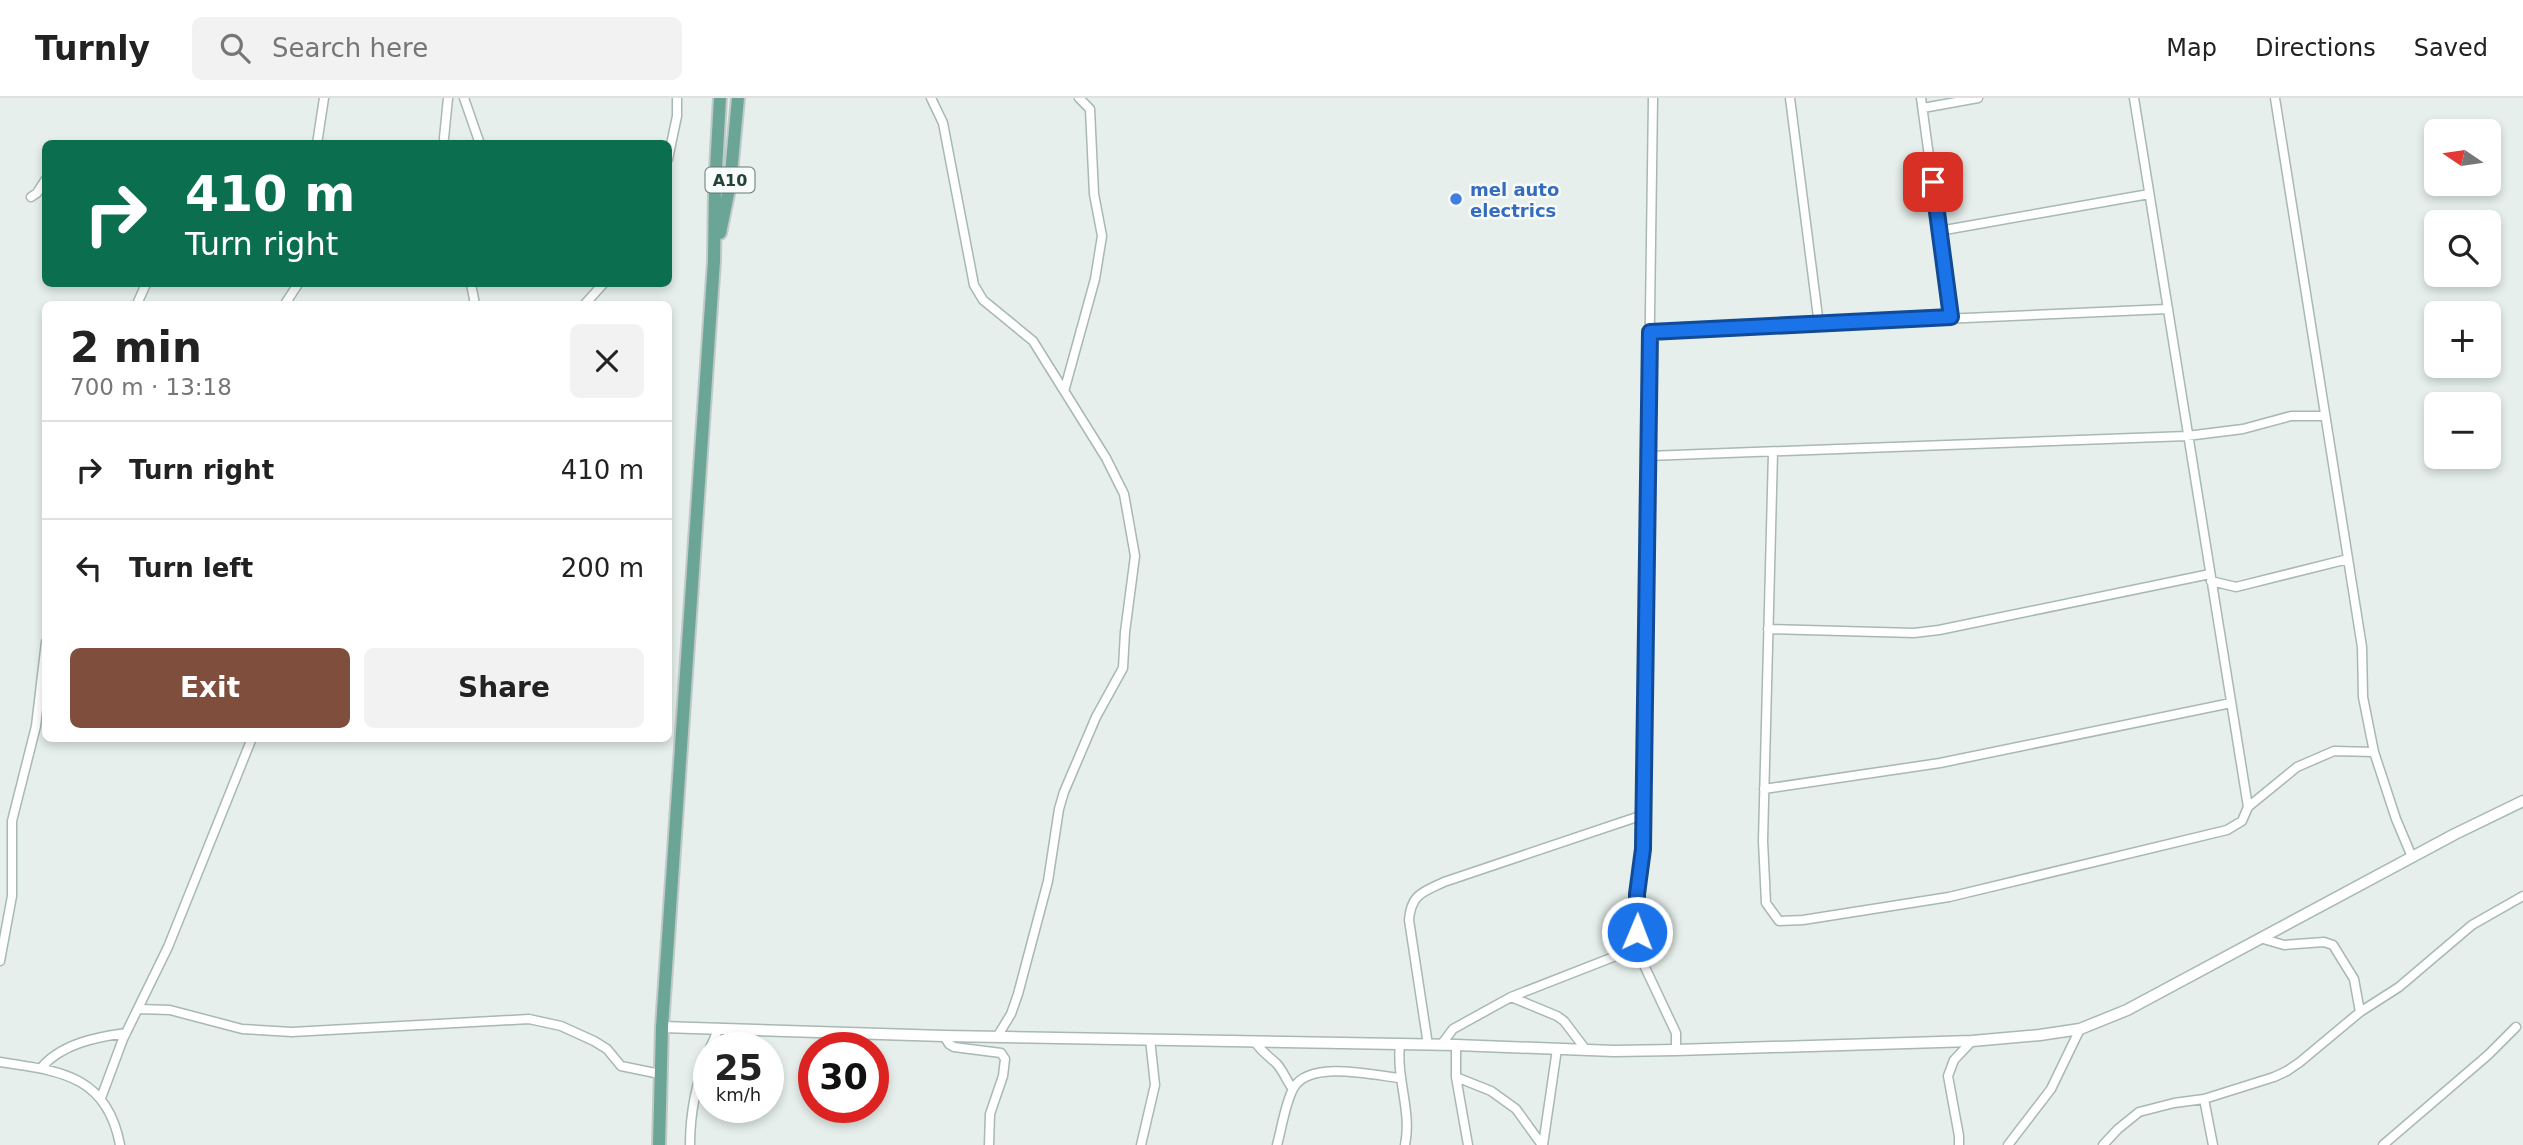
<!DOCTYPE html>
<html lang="en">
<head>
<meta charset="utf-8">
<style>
  :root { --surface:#fff; --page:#f2f2f2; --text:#222; --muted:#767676; --line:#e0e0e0; --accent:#804e3d }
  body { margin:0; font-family:"DejaVu Sans",sans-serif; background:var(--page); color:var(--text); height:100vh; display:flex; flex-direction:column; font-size:26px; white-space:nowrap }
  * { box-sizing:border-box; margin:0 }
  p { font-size:23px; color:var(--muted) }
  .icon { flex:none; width:38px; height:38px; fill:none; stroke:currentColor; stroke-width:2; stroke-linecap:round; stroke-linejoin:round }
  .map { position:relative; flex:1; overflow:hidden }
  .drawer { position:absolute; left:42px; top:203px; width:630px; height:441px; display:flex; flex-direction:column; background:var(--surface); border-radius:10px; box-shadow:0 4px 10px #0003 }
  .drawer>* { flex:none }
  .top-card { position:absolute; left:42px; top:42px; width:630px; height:147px; border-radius:10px; box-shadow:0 4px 10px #0003; background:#0b6e4f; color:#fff; overflow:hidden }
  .needle { width:46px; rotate:283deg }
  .tools { position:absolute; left:2424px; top:21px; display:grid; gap:14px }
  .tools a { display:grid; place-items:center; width:77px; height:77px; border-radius:10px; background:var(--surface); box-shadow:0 4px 10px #0003; font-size:35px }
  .speed { position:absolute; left:693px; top:934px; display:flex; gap:14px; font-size:35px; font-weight:700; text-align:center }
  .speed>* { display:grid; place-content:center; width:91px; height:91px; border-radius:50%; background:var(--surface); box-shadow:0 4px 10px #0003; line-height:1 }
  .speed small { font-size:18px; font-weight:400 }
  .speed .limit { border:10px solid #d22; background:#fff; color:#111 }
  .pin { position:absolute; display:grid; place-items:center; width:60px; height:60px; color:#fff; margin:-30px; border-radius:14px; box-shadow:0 4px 10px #0006 }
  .me { position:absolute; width:77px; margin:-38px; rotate:1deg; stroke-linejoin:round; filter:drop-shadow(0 0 5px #0008) }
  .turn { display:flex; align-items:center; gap:24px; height:147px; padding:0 28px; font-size:32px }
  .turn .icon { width:91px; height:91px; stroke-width:2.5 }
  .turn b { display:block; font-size:49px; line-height:60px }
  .round { display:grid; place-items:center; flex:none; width:74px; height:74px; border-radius:10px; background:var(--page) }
  .overview { display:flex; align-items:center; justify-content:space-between; height:119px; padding:0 28px }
  h1 { font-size:42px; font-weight:700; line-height:52px }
  .cta { display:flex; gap:14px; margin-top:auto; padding:14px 28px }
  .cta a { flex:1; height:80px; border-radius:10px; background:var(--accent); color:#fff; font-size:28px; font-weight:700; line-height:80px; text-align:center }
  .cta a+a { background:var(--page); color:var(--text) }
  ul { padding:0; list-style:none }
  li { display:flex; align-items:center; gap:21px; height:98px; padding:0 28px; border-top:2px solid var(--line) }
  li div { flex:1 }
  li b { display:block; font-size:26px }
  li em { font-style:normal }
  header { display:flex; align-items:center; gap:42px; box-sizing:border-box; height:98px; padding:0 35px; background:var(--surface); border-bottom:2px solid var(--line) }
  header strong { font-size:33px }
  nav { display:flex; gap:38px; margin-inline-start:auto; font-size:24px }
  .search { width:490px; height:63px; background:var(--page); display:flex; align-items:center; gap:18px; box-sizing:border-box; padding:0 24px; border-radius:10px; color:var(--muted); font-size:26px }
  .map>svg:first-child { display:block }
</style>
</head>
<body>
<header>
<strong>Turnly</strong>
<div class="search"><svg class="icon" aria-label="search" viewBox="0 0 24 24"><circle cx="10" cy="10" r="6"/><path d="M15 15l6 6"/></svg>Search here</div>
<nav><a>Map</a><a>Directions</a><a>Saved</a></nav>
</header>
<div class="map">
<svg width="2523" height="1047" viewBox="0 0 2523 1047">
  <rect width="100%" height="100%" fill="#e6efeb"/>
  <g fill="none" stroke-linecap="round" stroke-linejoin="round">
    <g stroke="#a8b8b2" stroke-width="11">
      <path id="minor" d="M464,0L480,46
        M931,0L943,25L974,187L983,202L1033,243L1106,360L1124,396L1135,458L1125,534L1123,570L1096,619L1064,694L1059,711L1048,783L1018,896L1011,916L997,939
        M1790,0L1819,227
        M1921,0L1951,219
        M2134,0L2248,709
        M2275,0L2362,549L2363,599L2374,654L2396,721L2412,759
        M1923,10L1978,0
        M444,40L448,0
        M317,46L324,0
        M668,61L677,18V0
        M31,99L37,95L46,81
        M1939,133L2149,96
        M471,186L475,206
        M137,206L146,186
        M285,206L298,186
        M585,206L603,186
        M1650,234L2167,211
        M1065,290L1095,181L1102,138L1094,96L1090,11L1079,0
        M1773,354L1763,743L1766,805L1779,823L1803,822L1949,799L2227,732L2242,723L2248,709L2297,669L2334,653L2374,654
        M1648,358L2187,338L2243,331L2291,318H2325
        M2211,483L2236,489L2348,461
        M1768,531L1914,535L1939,532L2210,476
        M1764,691L1940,665L2231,605
        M1643,717L1653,0
        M2260,840L2284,847L2324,844L2333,847L2354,881L2360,914
        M0,863L12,798V723L36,628L46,544
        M1511,899L1557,918L1564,923L1586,952
        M139,911L170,912L242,931L292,934L529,921L561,928L594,943L607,951L621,968L660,976
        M944,938L949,946L954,949L1001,955L1005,961L1003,978L990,1016L989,1047
        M1254,943C1263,955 1267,957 1276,965C1283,972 1287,984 1293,991
        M1400,946C1396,981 1412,1013 1405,1047
        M1428,947L1409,822C1411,796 1423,794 1444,784L1643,717L1637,834L1643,865L1676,935V952
        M1441,947L1453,931L1511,899L1639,849
        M1456,947V979L1468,1047
        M710,950L719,930
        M0,964C60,973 107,977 120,1047
        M41,970C61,946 96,939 126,935
        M1456,979L1491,993L1516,1011L1542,1047
        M101,1000L123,941L168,849L252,640
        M2204,1001L2213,1047
        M690,1047C690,1014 696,984 709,953
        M1141,1047L1155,987L1150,941
        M1277,1047C1282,1029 1285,1005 1294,989C1311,962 1373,977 1399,980
        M1543,1047L1557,951
        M1959,1047V1038L1948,978L1954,962L1972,943
        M2008,1047L2051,991L2080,931
        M2103,1047L2118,1031L2139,1014L2174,1005L2204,1001L2274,979L2287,973L2300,964L2360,914L2399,889L2472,827L2523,798
        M2383,1047L2488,957L2516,929"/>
    </g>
    <g stroke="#a8b8b2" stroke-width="13">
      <path id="tertiary" d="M662,929L944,938L1456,947L1614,953L1676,952L1972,943L2040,937L2080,931L2127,912L2455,736L2523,703"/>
    </g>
    <g stroke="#c2cac8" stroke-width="16">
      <path id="primary" d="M720,135L730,86L738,0
        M659,1047L662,929L714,163L715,89L720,0"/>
    </g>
    <use href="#minor" stroke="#fff" stroke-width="8"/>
    <use href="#tertiary" stroke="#fff" stroke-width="10"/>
    <use href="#primary" stroke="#6aa596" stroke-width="12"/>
  </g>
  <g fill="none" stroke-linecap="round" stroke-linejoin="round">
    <g stroke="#114b97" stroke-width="18">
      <path id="route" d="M1637,834V796L1643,751L1650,234L1951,219L1933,84"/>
    </g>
    <use href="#route" stroke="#1a73e8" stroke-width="12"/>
  </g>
  <circle fill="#3f7fe0" stroke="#f7fbf9" stroke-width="2.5" cx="1456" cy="101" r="7"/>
  <g text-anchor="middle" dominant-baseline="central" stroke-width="5" stroke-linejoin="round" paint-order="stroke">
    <rect fill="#f7fbf9" stroke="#637a73" stroke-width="2" x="705.5" y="69.5" width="49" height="25" rx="5"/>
    <g font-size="16" font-weight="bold" fill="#24423a">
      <text x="730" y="82">A10</text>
    </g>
    <g font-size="18" font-weight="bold" fill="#366cbe" stroke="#f7fbf9" text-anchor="start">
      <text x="1470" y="91">mel auto<tspan x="1470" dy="21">electrics</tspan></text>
    </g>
  </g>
</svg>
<div class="tools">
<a><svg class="needle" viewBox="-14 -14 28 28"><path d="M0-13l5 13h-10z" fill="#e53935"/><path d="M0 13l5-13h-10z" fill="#767676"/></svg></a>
<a><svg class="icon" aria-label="search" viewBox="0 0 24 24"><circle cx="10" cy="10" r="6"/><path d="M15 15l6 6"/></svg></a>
<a>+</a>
<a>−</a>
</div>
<div class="speed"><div>25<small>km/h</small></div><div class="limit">30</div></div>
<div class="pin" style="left:1933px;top:84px;background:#d93025"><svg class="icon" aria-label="arrive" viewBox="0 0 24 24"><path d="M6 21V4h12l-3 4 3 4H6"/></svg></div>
<svg class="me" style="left:1637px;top:834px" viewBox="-20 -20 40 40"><circle r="17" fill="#1a73e8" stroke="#fff" stroke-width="3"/><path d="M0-11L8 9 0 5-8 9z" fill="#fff"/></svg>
<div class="top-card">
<div class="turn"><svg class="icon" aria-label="right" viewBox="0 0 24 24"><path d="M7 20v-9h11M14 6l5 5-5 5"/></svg><div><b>410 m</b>Turn right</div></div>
</div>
<section class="drawer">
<div class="overview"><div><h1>2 min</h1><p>700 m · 13:18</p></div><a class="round"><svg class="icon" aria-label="close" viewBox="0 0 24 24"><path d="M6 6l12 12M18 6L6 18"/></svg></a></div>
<ul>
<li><svg class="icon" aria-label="right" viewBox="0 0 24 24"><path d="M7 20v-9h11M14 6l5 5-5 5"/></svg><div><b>Turn right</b></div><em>410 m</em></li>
<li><svg class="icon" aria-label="left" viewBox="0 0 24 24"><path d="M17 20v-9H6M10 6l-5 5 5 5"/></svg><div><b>Turn left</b></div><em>200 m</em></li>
</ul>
<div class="cta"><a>Exit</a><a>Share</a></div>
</section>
</div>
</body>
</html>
